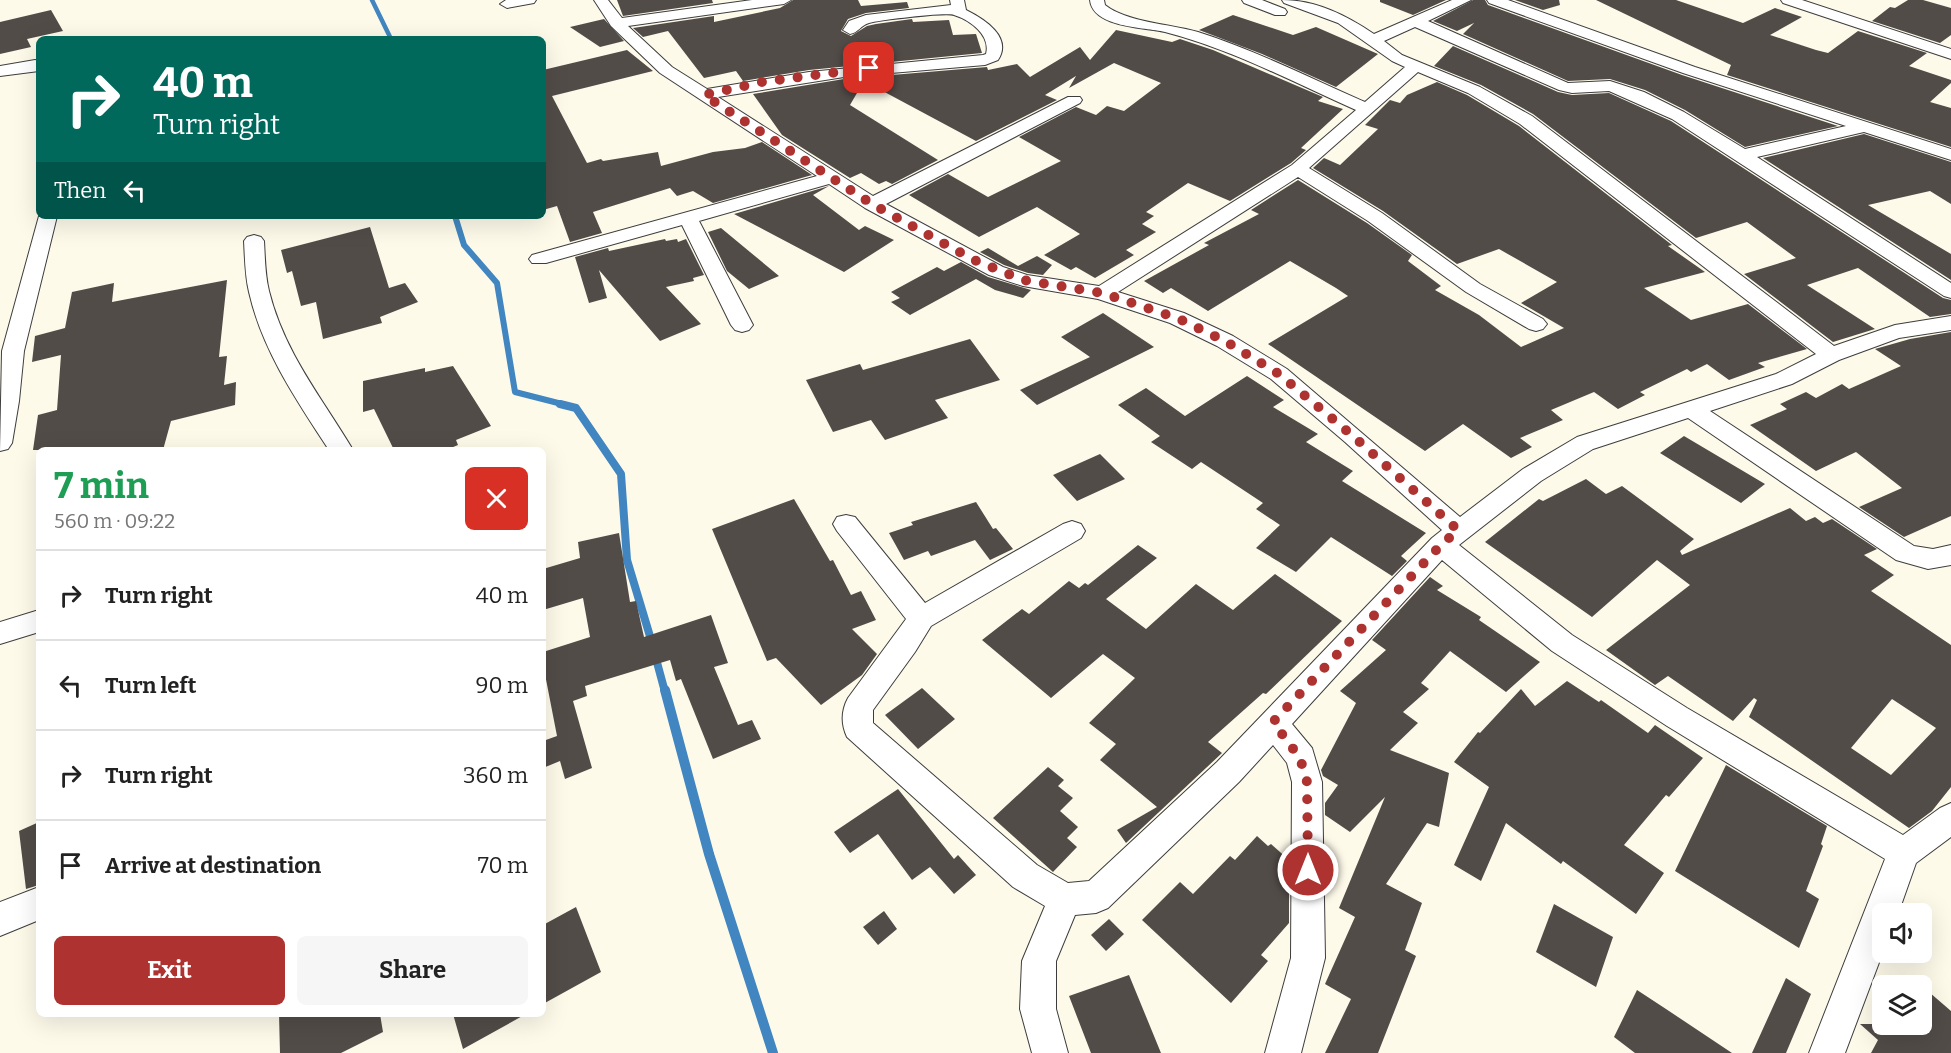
<!DOCTYPE html>
<html lang="en">
<head>
<meta charset="utf-8">
<style>
  :root { --surface:#fff; --page:#f6f6f6; --text:#222; --muted:#767676; --line:#e0e0e0; --accent:#ad3230 }
  body { margin:0; font-family:Bitter,serif; background:var(--page); color:var(--text); height:100vh; display:flex; flex-direction:column; font-size:22px; white-space:nowrap }
  * { box-sizing:border-box; margin:0 }
  p { font-size:20px; color:var(--muted) }
  .icon { flex:none; width:33px; height:33px; fill:none; stroke:currentColor; stroke-width:2; stroke-linecap:round; stroke-linejoin:round }
  .map { position:relative; flex:1; overflow:hidden }
  .panel { position:absolute; left:36px; top:447px; width:510px; height:570px; display:flex; flex-direction:column; background:var(--surface); border-radius:9px; box-shadow:0 6px 24px #0002 }
  .panel>* { flex:none }
  .banner { position:absolute; left:36px; top:36px; width:510px; height:183px; border-radius:9px; box-shadow:0 6px 24px #0002; background:#00695c; color:#fff; overflow:hidden }
  .tools { position:absolute; left:1872px; top:903px; display:grid; gap:12px }
  .tools a { display:grid; place-items:center; width:60px; height:60px; border-radius:9px; background:var(--surface); box-shadow:0 6px 24px #0002; font-size:30px }
  .pin { position:absolute; display:grid; place-items:center; width:51px; height:51px; color:#fff; margin:-26px; border-radius:12px; box-shadow:0 3px 9px #0006 }
  .me { position:absolute; width:66px; margin:-33px; rotate:0deg; stroke-linejoin:round; filter:drop-shadow(0 0 4px #0008) }
  .turn { display:flex; align-items:center; gap:21px; height:126px; padding:0 18px; font-size:27px }
  .turn .icon { width:78px; height:78px; stroke-width:2.5 }
  .turn b { display:block; font-size:42px; line-height:51px }
  .then { display:flex; align-items:center; height:57px; padding:0 18px; background:#0003; gap:12px; font-size:22px }
  .round { display:grid; place-items:center; flex:none; width:63px; height:63px; border-radius:9px; background:var(--page) }
  .head { display:flex; align-items:center; justify-content:space-between; height:102px; padding:0 18px }
  h1 { font-size:36px; font-weight:700; line-height:45px; color:#1e9e55 }
  .primary-button { display:flex; gap:12px; margin-top:auto; padding:12px 18px }
  .primary-button a { flex:1; height:69px; border-radius:9px; background:var(--accent); color:#fff; font-size:24px; font-weight:700; line-height:69px; text-align:center }
  .primary-button a+a { background:var(--page); color:var(--text) }
  ul { padding:0; list-style:none }
  li { display:flex; align-items:center; gap:18px; height:90px; padding:0 18px; border-top:2px solid var(--line) }
  li div { flex:1 }
  li b { display:block; font-size:22px }
  li em { font-style:normal }
  .map>svg:first-child { display:block }
</style>
</head>
<body>
<div class="map">
<svg width="1951" height="1053" viewBox="0 0 1951 1053">
  <rect width="100%" height="100%" fill="#fdfaea"/>
  <g fill="none" stroke-linecap="round" stroke-linejoin="round">
    <path stroke="#4186c0" stroke-width="4.5" d="M372,0L391,39"/>
    <path stroke="#4186c0" stroke-width="6" d="M455,216L464,245L497,283L515,392L566,405"/>
    <path stroke="#4186c0" stroke-width="8" d="M560,404L576,408L621,474L627,560L652,643
      M655,655L665,692"/>
    <path stroke="#4186c0" stroke-width="10" d="M665,690L709,854L773,1053"/>
  </g>
  <path fill="#524c48" fill-rule="evenodd" d="M617,0H712L713,3L623,16Z
    M793,0H858L861,6L907,2L909,8L866,13L848,19L841,31L851,36L867,26L876,24L912,19L913,22L949,20L953,35L976,34L982,53L809,70L743,81L736,71L704,78L668,31L643,37L633,28L714,16V22L780,8Z
    M1380,0H1446L1413,15L1380,2Z
    M1473,0H1485L1488,5L1682,75L1838,126L1745,147L1685,110L1645,90L1610,79L1568,81L1463,34L1474,23L1457,31L1433,21Z
    M1515,0H1559L1560,5L1543,10Z
    M1596,0H1676L1743,23L1775,8L1802,17L1770,35L1816,50L1828,53L1858,31L1927,53L1909,66L1951,80V83L1930,102L1951,108V147L1727,75L1731,65Z
    M1908,0H1923L1951,8V35L1940,43L1872,21L1890,7L1895,8Z
    M51,10L63,31L27,39L31,47L0,54V22Z
    M1233,15L1293,35L1316,27L1378,54L1336,87L1262,54L1199,30Z
    M604,19L624,41L600,47L570,27Z
    M1116,30L1172,42L1180,39L1213,50L1323,97L1318,101L1343,109L1301,148L1306,150L1291,163L1230,201L1188,183L1146,212L1154,216L1142,224L1156,232L1126,250L1134,255L1095,278L1076,267L1071,270L1044,255L1080,234L1037,207L979,237L909,195L948,174L988,197L1061,161L1019,137L1076,107L1096,115L1107,106L1124,111L1161,83L1114,63L1069,88L1076,76L1045,95L1057,100L976,141L864,81L850,105L938,160L892,184L886,181L879,184L861,173L850,178L782,135L753,94L844,79L987,67L988,70L1017,64L1030,77L1080,47L1090,60Z
    M1453,46L1558,92L1572,95L1609,93L1671,121L1943,298L1951,300V314L1930,317L1858,268L1807,285L1875,329L1833,342L1744,274L1796,258L1747,222L1696,238L1533,114L1481,85L1434,66Z
    M627,50L653,71L552,96L587,163L601,159L603,161L658,152L661,166L713,152L745,148L762,142L812,175L713,203L693,191L677,196L670,188L593,212L602,233L570,242L557,206L543,210V70Z
    M1437,82L1467,95L1519,126L1672,245L1668,246L1705,272L1644,288L1691,320L1748,304L1807,349L1758,363L1765,367L1729,380L1707,364L1691,372L1687,369L1640,392L1645,395L1618,409L1594,392L1551,410L1563,420L1520,438L1532,447L1511,458L1463,424L1425,451L1268,344L1348,296L1336,288L1290,261L1208,311L1171,288L1163,293L1144,281L1209,245L1204,243L1259,214L1251,210L1298,180L1367,223L1412,255L1408,261L1441,286L1435,290L1479,315L1521,347L1564,328L1521,303L1557,282L1499,249L1457,264L1383,211L1313,168L1324,158L1340,165L1378,129L1365,125L1390,100L1400,103L1407,95Z
    M1864,134L1951,162V204L1930,191L1868,205L1951,254V280L1763,158Z
    M829,186L813,195L859,230L865,226L894,240L844,272L734,214Z
    M370,227L389,288L405,283L418,302L380,317L382,323L323,339L316,302L301,306L292,271L287,273L281,250Z
    M721,228L779,276L749,289L727,271L708,232Z
    M665,239L666,241L677,239L678,242L686,239L704,275L693,278L694,281L666,287L701,324L660,341L599,270L607,298L589,303L575,257L608,248L609,251Z
    M988,248L1018,266L1037,256L1052,265L1043,275L1028,273L1004,265L980,252Z
    M961,262L988,277L1031,290L1023,298L995,290L976,279L910,315L891,302L900,298L891,292L937,267L944,271Z
    M227,280L219,357L227,356L224,385L236,382L235,405L171,421L163,450H33L38,415L57,410L61,355L32,362L35,336L65,328L72,292L114,283L112,302Z
    M1103,313L1154,347L1037,405L1020,390L1090,357L1061,337Z
    M1951,332V516L1904,537L1859,507L1902,488L1856,452L1816,471L1750,425L1787,409L1780,404L1806,392L1816,398L1842,384L1849,389L1901,366L1875,349L1910,339Z
    M970,339L1000,380L935,400L948,418L885,440L871,420L833,432L806,380L860,364L863,370Z
    M453,366L491,426L456,440L458,445L446,450H394L374,409L363,412V381L425,368V372Z
    M1247,376L1284,400L1273,407L1318,434L1306,442L1353,471L1342,481L1426,533L1401,556L1407,561L1392,576L1331,537L1296,572L1256,548L1280,525L1256,509L1263,503L1201,462L1192,469L1151,442L1160,436L1118,405L1146,388L1185,416Z
    M1684,436L1765,484L1741,503L1660,453Z
    M1100,454L1125,479L1077,501L1053,475Z
    M1586,479L1606,494L1622,486L1694,539L1680,551L1682,555L1790,508L1806,521L1815,517L1823,523L1832,519L1877,549L1864,555L1894,575L1871,591L1951,645V787L1932,811L1909,828L1749,717L1757,700L1754,698L1733,721L1668,676L1655,685L1606,650L1690,585L1657,560L1592,617L1485,542L1539,499L1543,501ZM1892,699L1936,728L1891,775L1851,748Z
    M794,499L830,561L833,560L851,595L861,591L876,620L852,629L877,654L862,675L821,705L776,658L767,661L712,529Z
    M976,502L993,529L996,528L1013,549L990,560L975,540L931,556L928,551L904,560L889,533L913,525L911,522Z
    M619,533L630,602L636,601L644,637L711,615L728,663L714,667L738,725L752,720L761,739L713,759L681,679L676,681L670,660L585,686L587,696L573,701L592,768L565,779L560,761L543,768V741L557,736L543,664V652L590,637L583,598L543,610V569L580,558L578,542Z
    M1138,545L1157,558L1106,599L1146,629L1196,584L1233,610L1275,574L1342,621L1266,694L1263,693L1208,742L1222,753L1126,843L1117,830L1157,807L1100,760L1116,744L1089,723L1135,678L1103,654L1051,698L982,640L1022,609L1029,614L1069,581L1079,588L1085,583L1088,585Z
    M1430,577L1443,586L1437,590L1481,617L1479,620L1540,662L1506,692L1450,651L1421,683L1429,689L1403,712L1418,723L1390,750L1449,773L1439,827L1427,823L1386,884L1422,903L1405,950L1416,956L1378,1053H1325L1351,999L1325,984L1355,917L1339,908L1385,797L1350,832L1325,815V803L1338,785L1323,776L1321,770L1356,703L1340,691L1386,650L1372,640Z
    M1567,681L1599,702L1601,700L1648,733L1655,725L1703,758L1669,797L1666,795L1624,845L1664,873L1636,914L1563,861L1561,864L1506,823L1481,881L1454,865L1489,787L1454,762L1478,732L1480,733L1521,689L1535,706Z
    M922,688L955,719L918,749L885,715Z
    M1726,765L1827,826L1821,844L1823,846L1806,891L1819,899L1799,948L1675,871Z
    M1048,767L1064,780L1058,786L1073,798L1060,811L1078,827L1067,838L1077,847L1053,872L993,818Z
    M898,789L954,859L958,855L976,875L954,894L930,867L912,880L878,834L850,853L834,832Z
    M39,822V885L26,889L19,831Z
    M1257,836L1268,846L1271,844L1289,860V923L1261,955L1268,961L1231,1003L1142,920L1180,882L1193,894L1230,856L1235,860Z
    M1554,904L1613,937L1596,987L1536,952Z
    M576,907L601,972L543,1004V925Z
    M884,911L897,929L878,945L863,927Z
    M1109,919L1124,934L1106,951L1091,935Z
    M1129,975L1161,1053H1091L1069,996Z
    M1786,978L1811,994L1786,1053H1752Z
    M1922,986L1951,1011V1053H1871L1878,1040L1860,1024H1922Z
    M1637,990L1666,1009L1732,1053H1635L1614,1037Z
    M279,1014H380L383,1032L341,1053H280Z
    M453,1014H526L463,1049Z"/>
  <g fill="none" stroke-linecap="round" stroke-linejoin="round">
    <g stroke="#3d3d3d" stroke-width="2">
      <path id="minor" d="M536,0L534,3L507,8L500,4L506,0Z
        M594,0H608L622,18L752,0H791L784,4L628,26L672,67L707,89L809,72L983,55L986,54C991,35 970,20 954,15C946,12 880,20 869,23C861,25 858,33 850,34L843,30L849,21L866,15L951,5L950,0H964L966,10C984,19 1013,37 998,60L985,65L844,77L718,97L873,196L1068,97H1080L1082,100L1080,103L886,204L1003,267L1027,275L1099,286L1292,165L1356,110C1293,82 1231,49 1165,32C1144,27 1093,28 1090,0H1104L1105,5C1126,22 1170,24 1198,32C1255,50 1310,78 1365,102L1405,67L1392,61L1338,23L1284,3L1282,0C1316,0 1346,15 1374,34L1452,0H1471L1428,21L1568,83L1610,81L1644,92L1684,112L1745,149L1846,126L1683,73L1489,3L1487,0H1508L1695,67L1951,149V160L1864,132L1757,157L1951,283V298L1944,296L1672,119L1609,91L1572,93L1559,90L1415,27L1384,41L1402,55L1480,87L1532,116L1834,346L1895,325L1951,316V330L1899,338L1839,360L1792,384L1710,411L1914,546L1933,549L1951,545V565L1928,569L1896,560L1688,418L1593,449L1541,481L1459,545L1572,635L1687,708L1903,835L1940,808L1951,803V837L1916,863L1898,914H1882L1883,952L1845,1053H1809L1885,859L1667,726L1552,651L1442,560L1292,724L1312,748L1322,782L1325,958L1301,1053H1265L1291,958L1292,782L1287,763L1273,745L1239,782L1108,908L1096,913L1075,915L1056,961V1009L1068,1053H1032L1020,1009L1022,961L1045,906L1013,887L847,737C841,724 841,711 848,698L906,619L837,531L833,524L837,517L846,515L855,517L925,603L1063,524L1072,521L1081,524L1085,531L1081,538L931,626L915,652L873,710V723L1037,865L1068,883L1089,881L1217,762L1432,538L1442,530L1345,442L1271,379L1217,346L1170,323L1098,299L1023,286L989,275L865,208L829,184L699,221L753,325L749,330L742,332L735,330L731,325L682,225L546,263H532L529,259L532,255L817,176L660,73L611,26ZM1418,72L1468,93L1520,124L1816,354L1776,374L1577,437L1523,469L1460,517L1287,369L1233,336L1184,313L1118,292L1298,177L1368,221L1466,292L1529,329L1536,331L1543,329L1547,324L1543,319L1480,284L1382,213L1309,168Z
        M1242,0H1262L1285,9L1287,12L1285,15H1275L1244,3Z
        M1781,0H1802L1951,49V59L1783,3Z
        M35,60L39,61V71L0,76V66Z
        M39,216H57L24,351L19,401L12,443L8,449L0,451L2,351Z
        M254,235L261,237L264,241C265,258 265,275 269,291C284,352 322,398 353,450H329C297,401 262,350 249,292C245,276 245,258 244,241L247,237Z
        M39,610V632L0,644V622Z
        M39,887V920L0,936V902Z"/>
    </g>
    <use href="#minor" fill="#fff" fill-rule="evenodd"/>
  </g>
  <g fill="none" stroke-linecap="round" stroke-linejoin="round">
    <path stroke="#ad3230" stroke-width="10" stroke-dasharray="0 18" d="M869,68L762,82L704,95L872,204L974,260L1023,280L1102,293L1177,318L1225,341L1279,374L1353,436L1458,530L1441,545L1273,722L1300,758L1307,782L1308,870"/>
  </g>
</svg>
<div class="tools">
<a><svg class="icon" aria-label="sound" viewBox="0 0 24 24"><path d="M4 9h4l5-4v14l-5-4H4zM17 9q2 3 0 6"/></svg></a>
<a><svg class="icon" aria-label="layers" viewBox="0 0 24 24"><path d="M12 4l9 5-9 5-9-5zM3 14l9 5 9-5"/></svg></a>
</div>
<div class="pin" style="left:869px;top:68px;background:#d93025"><svg class="icon" aria-label="arrive" viewBox="0 0 24 24"><path d="M6 21V4h12l-3 4 3 4H6"/></svg></div>
<svg class="me" style="left:1308px;top:870px" viewBox="-20 -20 40 40"><circle r="17" fill="#ad3230" stroke="#fff" stroke-width="3"/><path d="M0-11L8 9 0 5-8 9z" fill="#fff"/></svg>
<div class="banner">
<div class="turn"><svg class="icon" aria-label="right" viewBox="0 0 24 24"><path d="M7 20v-9h11M14 6l5 5-5 5"/></svg><div><b>40 m</b>Turn right</div></div>
<div class="then">Then<svg class="icon" aria-label="left" viewBox="0 0 24 24"><path d="M17 20v-9H6M10 6l-5 5 5 5"/></svg></div>
</div>
<section class="panel">
<div class="head"><div><h1>7 min</h1><p>560 m · 09:22</p></div><a class="round" style="background:#d93025;color:#fff"><svg class="icon" aria-label="close" viewBox="0 0 24 24"><path d="M6 6l12 12M18 6L6 18"/></svg></a></div>
<ul>
<li><svg class="icon" aria-label="right" viewBox="0 0 24 24"><path d="M7 20v-9h11M14 6l5 5-5 5"/></svg><div><b>Turn right</b></div><em>40 m</em></li>
<li><svg class="icon" aria-label="left" viewBox="0 0 24 24"><path d="M17 20v-9H6M10 6l-5 5 5 5"/></svg><div><b>Turn left</b></div><em>90 m</em></li>
<li><svg class="icon" aria-label="right" viewBox="0 0 24 24"><path d="M7 20v-9h11M14 6l5 5-5 5"/></svg><div><b>Turn right</b></div><em>360 m</em></li>
<li><svg class="icon" aria-label="arrive" viewBox="0 0 24 24"><path d="M6 21V4h12l-3 4 3 4H6"/></svg><div><b>Arrive at destination</b></div><em>70 m</em></li>
</ul>
<div class="primary-button"><a>Exit</a><a>Share</a></div>
</section>
</div>
</body>
</html>
